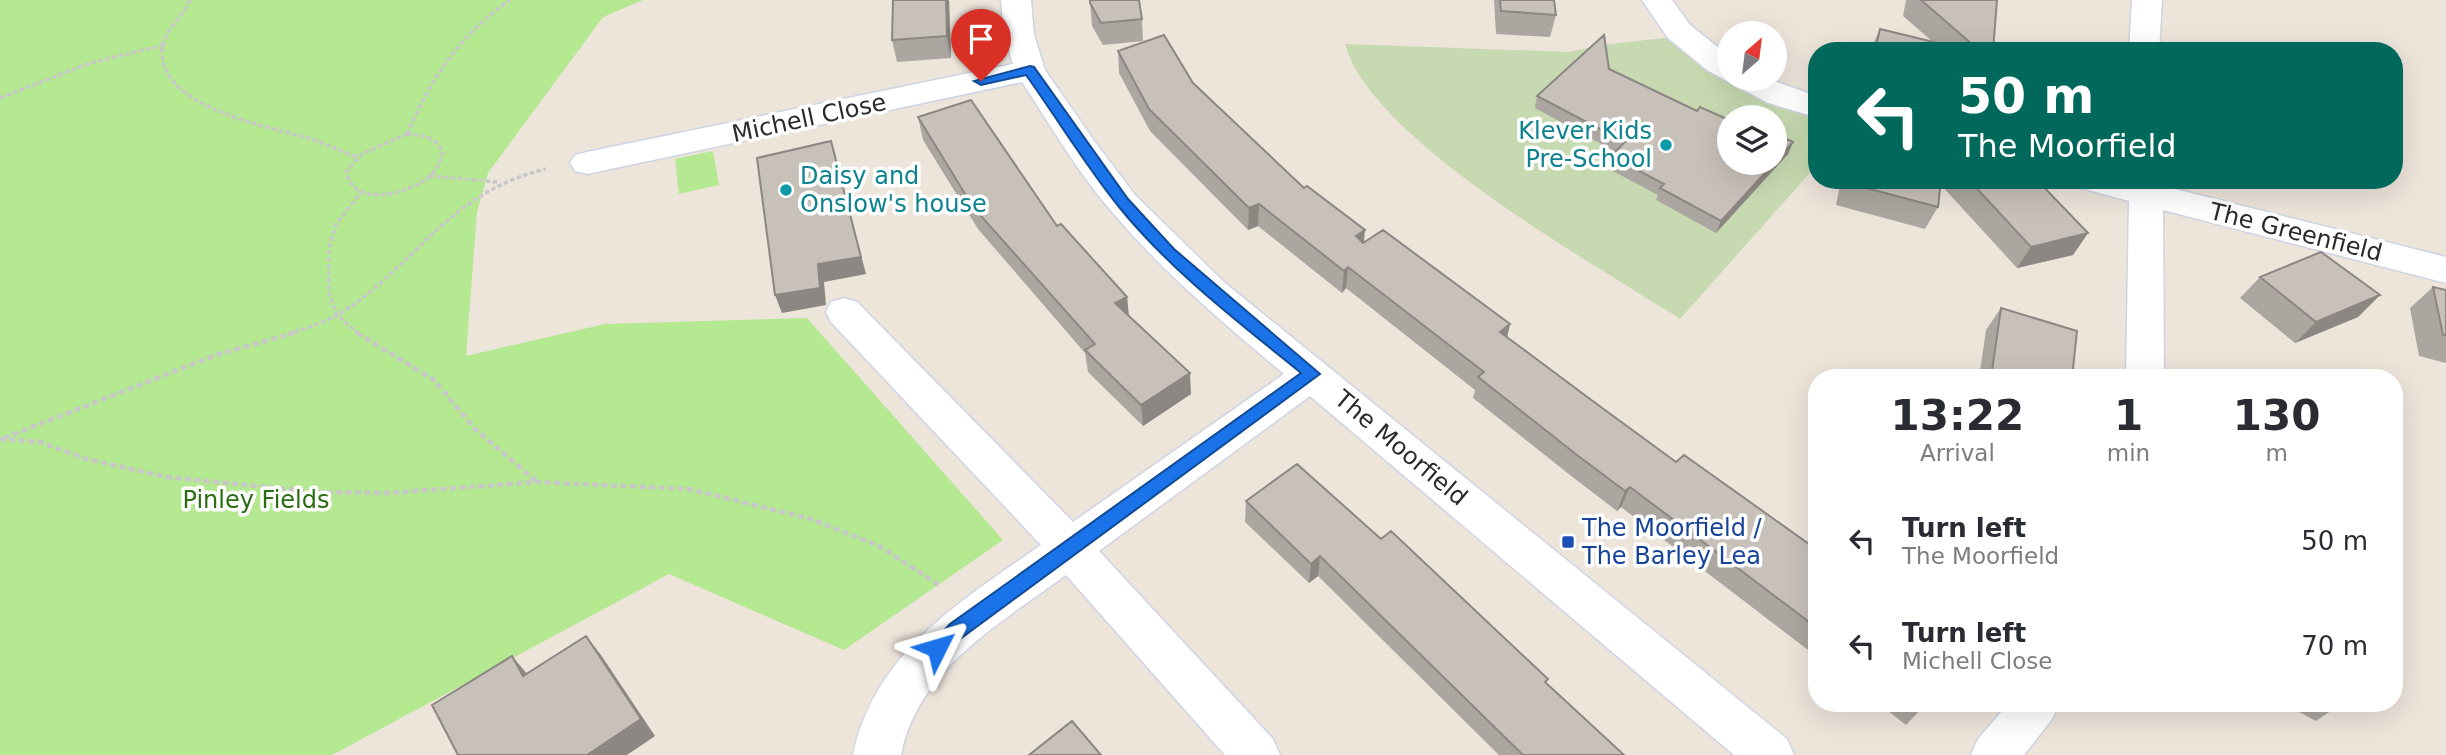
<!DOCTYPE html>
<html lang="en">
<head>
<meta charset="utf-8">
<style>
  :root { --surface:#fff; --page:#f7f7f7; --text:#2b2b33; --muted:#7c7c81 }
  body { margin:0; font-family:"DejaVu Sans",sans-serif; background:var(--page); color:var(--text); height:100vh; display:flex; flex-direction:column; font-size:26px; white-space:nowrap }
  * { box-sizing:border-box; margin:0 }
  p { font-size:23px; color:var(--muted) }
  .icon { flex:none; width:38px; height:38px; fill:none; stroke:currentColor; stroke-width:2; stroke-linecap:round; stroke-linejoin:round }
  .map { position:relative; flex:1; overflow:hidden }
  .sheet { position:absolute; left:1808px; top:369px; width:595px; height:343px; display:flex; flex-direction:column; background:var(--surface); border-radius:28px; box-shadow:0 7px 28px #0002 }
  .sheet>* { flex:none }
  .banner { position:absolute; left:1808px; top:42px; width:595px; height:147px; border-radius:28px; box-shadow:0 7px 28px #0002; background:#00695c; color:#fff; overflow:hidden }
  .needle { width:46px; rotate:28deg }
  .tools { position:absolute; left:1717px; top:21px; display:grid; gap:14px }
  .tools a { display:grid; place-items:center; width:70px; height:70px; border-radius:50%; background:var(--surface); box-shadow:0 7px 28px #0002; font-size:35px }
  .pin { position:absolute; display:grid; place-items:center; width:60px; height:60px; color:#fff; margin:-72px -30px; border-radius:50% 50% 50% 0; rotate:-45deg; box-shadow:0 0 7px #0007 }
  .pin .icon { rotate:45deg }
  .me { position:absolute; width:77px; margin:-38px; rotate:50deg; stroke-linejoin:round; filter:drop-shadow(0 0 5px #0008) }
  .turn { display:flex; align-items:center; gap:24px; height:147px; padding:0 35px; font-size:32px }
  .turn .icon { width:91px; height:91px; stroke-width:2.5 }
  .turn b { display:block; font-size:49px; line-height:60px }
  .eta { display:flex; justify-content:space-evenly; align-items:center; height:119px; text-align:center }
  .eta b { font-size:42px; font-weight:800; line-height:49px }
  ul { padding:0; list-style:none }
  li { display:flex; align-items:center; gap:21px; height:105px; padding:0 35px }
  li div { flex:1 }
  li b { display:block; font-size:26px }
  li em { font-style:normal }
  .map>svg:first-child { display:block }
</style>
</head>
<body>
<div class="map">
<svg width="2446" height="755" viewBox="0 0 2446 755">
  <rect width="100%" height="100%" fill="#ede4da"/>
  <path fill="#b4e991" d="M0,0H643L603,17L488,173L477,212L466,356L605,324L807,318L1003,540L844,650L669,574L332,755H0Z
    M713,151L719,185L679,194L675,159Z"/>
  <path fill="#c6d9b0" fill-rule="evenodd" d="M1682,36L1729,79H1744L1779,96L1816,107V166L1680,319C1595,264 1371,140 1345,44L1570,52L1601,45ZM1729,117H1774V163H1729Z"/>
  <g fill="none" stroke-linecap="round" stroke-linejoin="round">
    <g stroke="#cfd4e4" stroke-width="3">
      <path id="minor" d="M1001,0H1031L1034,35L1045,70L1095,142L1135,195L1225,283L1787,739L1794,755H1734L1310,396L1099,551L1273,739L1280,755H1225L1066,575C1001,623 917,669 901,755H853C875,652 960,602 1041,545L831,322L826,312L831,302L844,298L857,302L1073,522L1284,374C1223,323 1164,273 1113,213C1078,173 1051,126 1022,82L587,174L575,171L570,163L575,155L587,152L1013,64L1004,35Z
        M1642,0H1672L1690,25L1729,56V79H1769L1816,96V117L1768,103L1707,70L1668,38Z
        M2132,0H2162L2159,51H2129Z
        M2076,180H2163V186L2446,257V283L2163,210L2164,378H2126L2129,201L2081,188Z
        M2008,704H2059L2052,719L2024,755H1971L1978,739Z"/>
    </g>
    <path stroke="#c8c8c8" stroke-width="3.5" stroke-dasharray="4.5 2.5" stroke-linecap="butt" d="M190,0C183,17 162,32 162,52C162,109 269,126 311,139C326,144 341,151 356,157
      M0,98L90,63L164,45
      M407,134C422,135 436,137 443,152C440,161 438,169 430,176C411,193 351,210 347,171L362,154Z
      M407,134C431,78 460,35 510,0
      M430,176L497,182
      M288,334C312,327 336,318 356,303C425,251 455,191 546,169
      M359,334L337,315L329,293V250L336,224L362,191"/>
    <path stroke="#c8c8c8" stroke-width="4.5" stroke-dasharray="6 3.5" stroke-linecap="butt" d="M357,333L434,380L475,429L536,481
      M4,438L216,355L294,333
      M0,439L40,442L86,459L167,477L317,492L388,493L537,482L689,489L811,519L879,546L939,585"/>
    <use href="#minor" fill="#fff" fill-rule="evenodd"/>
  </g>
  <path fill="#aca6a0" d="M949,0L951,58L897,62L892,40Z
    M1090,0L1142,19L1143,41L1103,45L1092,26Z
    M1494,0H1554L1556,15L1550,37L1496,34Z
    M1906,0H1997L1993,51H1943L1941,49V51H1870L1880,29L1933,42L1903,16Z
    M1118,51L1193,83L1304,188L1364,243L1510,324L1507,337L1590,399L1676,462L1816,549V656L1621,507L1617,511L1570,475L1473,398L1475,390L1346,288L1342,293L1258,226L1248,230L1150,131L1119,73Z
    M1609,69L1729,163L1793,142L1788,154L1716,233L1656,200L1658,195L1607,168L1611,156L1616,152L1535,108L1537,96Z
    M918,117L1057,226L1127,297L1129,316L1191,394L1143,426L1088,372L1085,353L978,229L923,140Z
    M1841,180H2037L2088,233L2073,255L2017,268L1941,185L1938,207L1925,229L1836,205Z
    M2260,277L2380,295L2358,317L2295,343L2240,298Z
    M2433,287L2446,290V363L2419,356L2410,308Z
    M2001,308L2072,378H1979L1986,330Z
    M1246,501L1381,539L1548,679L1546,683L1624,755H1499L1318,576L1309,583L1245,522Z
    M1879,704H1926L1906,725Z
    M2284,704H2341L2316,721Z"/>
  <path fill="#8c8782" d="M946,0H949L951,58L947,36Z
    M831,141L866,274L824,282L826,305L782,313L775,295L818,264Z
    M1793,142L1788,154L1716,233L1721,221Z
    M1259,204L1258,226L1248,230L1249,208Z
    M1365,230L1363,252L1356,236Z
    M2088,233L2073,255L2017,268L2031,247Z
    M1348,267L1346,288L1342,293L1344,271Z
    M2380,295L2358,317L2295,343L2316,322Z
    M1127,297L1129,319L1115,303Z
    M1510,324L1505,346L1500,332Z
    M1190,373L1191,394L1143,426L1141,405Z
    M1630,487L1621,507L1617,511L1625,491Z
    M1320,556L1318,576L1309,583L1311,564Z
    M586,636L601,655L655,736L627,755H587Z
    M512,656L528,675L523,676Z"/>
  <path fill="#c8c1ba" stroke="#8c8782" stroke-width="2" d="M893,0H946L947,36L892,40Z
    M1090,0H1139L1142,19L1101,23L1090,3Z
    M1500,0H1554L1556,15L1501,11Z
    M1921,0H1997L1993,51H1980Z
    M1880,29L1942,44L1941,51H1875Z
    M1164,35L1193,83L1304,188L1307,186L1365,230L1356,236L1363,243L1383,230L1510,324L1500,332L1590,399L1676,462L1684,455L1816,549V627L1630,487L1625,491L1577,455L1478,377L1484,372L1348,267L1344,271L1259,204L1249,208L1149,109L1118,51Z
    M1604,35L1609,69L1697,111L1700,107L1729,120V163H1774L1721,221L1660,188L1664,184L1611,156L1625,142L1537,96Z
    M971,100L1057,226L1061,224L1127,297L1115,303L1190,373L1141,405L1085,350L1095,344L973,207L918,117Z
    M1774,133L1793,142L1774,162Z
    M831,141L861,257L818,264L820,288L775,295L757,158Z
    M1847,180H1941L1938,207L1847,183Z
    M1969,180H2037L2088,233L2031,247Z
    M2321,252L2380,295L2316,322L2260,277Z
    M2433,287L2446,290V335H2443Z
    M2001,308L2077,331L2072,378H1991Z
    M1297,464L1381,539L1391,531L1548,679L1545,682L1624,755H1523L1320,556L1311,564L1246,501Z
    M586,636L641,719L587,755H458L432,705L512,656L523,676Z
    M1072,721L1101,755H1029Z"/>
  <path fill="#1a73e8" stroke="#114b97" stroke-width="2" d="M1030,66L1034,67L1128,199L1174,249L1320,374L937,656L930,654L927,648L950,624L1301,373C1237,321 1171,271 1119,207C1085,165 1057,118 1026,75L981,85L974,81Z"/>
  <g fill="#0f9aa8" stroke="#fff" stroke-width="2.5">
    <circle cx="1666" cy="145" r="7"/>
    <circle cx="786" cy="190" r="7"/>
  </g>
  <rect fill="#1a4fb4" stroke="#fff" stroke-width="2.5" x="1561" y="535" width="14" height="14" rx="3.5"/>
  <g text-anchor="middle" dominant-baseline="central" stroke-width="7" stroke-linejoin="round" paint-order="stroke">
    <g font-size="24" fill="#2a2a2a" stroke="#fff">
      <text transform="translate(809 118) rotate(-12)">Michell Close</text>
      <text transform="translate(2296 232) rotate(14)">The Greenfield</text>
      <text transform="translate(1401 448) rotate(40)">The Moorfield</text>
    </g>
    <g font-size="24" fill="#0d838f" stroke="#fff" text-anchor="end">
      <text x="1652" y="131">Klever Kids<tspan x="1652" dy="28">Pre-School</tspan></text>
      <text x="800" y="176" text-anchor="start">Daisy and<tspan x="800" dy="28">Onslow's house</tspan></text>
    </g>
    <g font-size="24" fill="#2b6d13" stroke="#fff">
      <text x="256" y="500">Pinley Fields</text>
    </g>
    <g font-size="24" fill="#164399" stroke="#fff" text-anchor="start">
      <text x="1582" y="528">The Moorfield /<tspan x="1582" dy="28">The Barley Lea</tspan></text>
    </g>
  </g>
</svg>
<div class="tools">
<a><svg class="needle" viewBox="-14 -14 28 28"><path d="M0-13l5 13h-10z" fill="#e53935"/><path d="M0 13l5-13h-10z" fill="#7c7c81"/></svg></a>
<a><svg class="icon" aria-label="layers" viewBox="0 0 24 24"><path d="M12 4l9 5-9 5-9-5zM3 14l9 5 9-5"/></svg></a>
</div>
<div class="pin" style="left:981px;top:81px;background:#d93025"><svg class="icon" aria-label="arrive" viewBox="0 0 24 24"><path d="M6 21V4h12l-3 4 3 4H6"/></svg></div>
<svg class="me" style="left:937px;top:648px" viewBox="-20 -20 40 40"><path d="M0-17L14 15 0 8-14 15z" fill="#1a73e8" stroke="#fff" stroke-width="4"/></svg>
<div class="banner">
<div class="turn"><svg class="icon" aria-label="left" viewBox="0 0 24 24"><path d="M17 20v-9H6M10 6l-5 5 5 5"/></svg><div><b>50 m</b>The Moorfield</div></div>
</div>
<section class="sheet">
<div class="eta">
<div><b>13:22</b><p>Arrival</p></div>
<div><b>1</b><p>min</p></div>
<div><b>130</b><p>m</p></div>
</div>
<ul>
<li><svg class="icon" aria-label="left" viewBox="0 0 24 24"><path d="M17 20v-9H6M10 6l-5 5 5 5"/></svg><div><b>Turn left</b><p>The Moorfield</p></div><em>50 m</em></li>
<li><svg class="icon" aria-label="left" viewBox="0 0 24 24"><path d="M17 20v-9H6M10 6l-5 5 5 5"/></svg><div><b>Turn left</b><p>Michell Close</p></div><em>70 m</em></li>
</ul>
</section>
</div>
</body>
</html>
